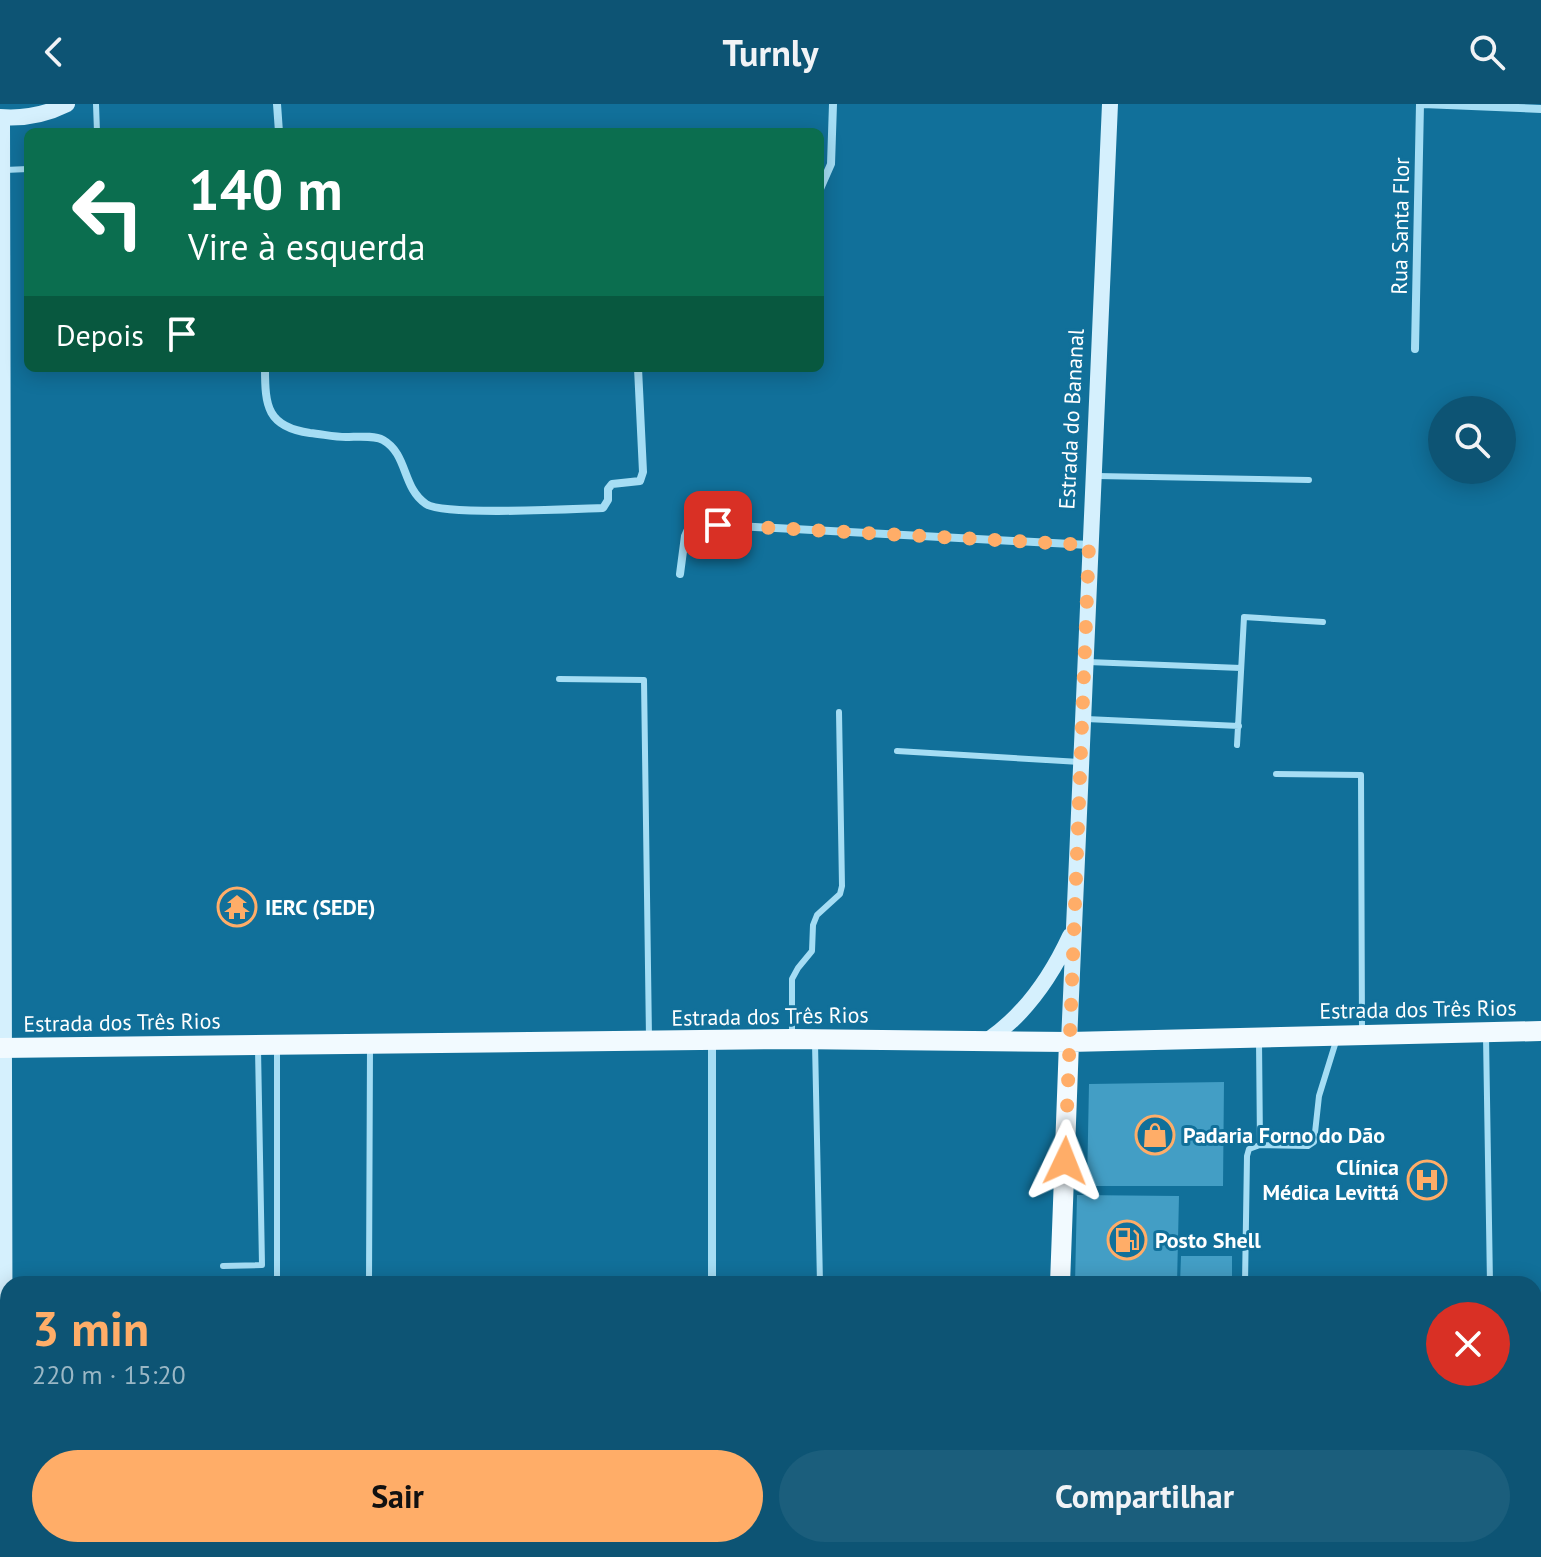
<!DOCTYPE html>
<html lang="pt">
<head>
<meta charset="utf-8">
<style>
  :root { --surface:#0d5474; --page:#1b5e7c; --text:#f1f3f6; --muted:#9ab7c5; --accent:#ffad68 }
  body { margin:0; font-family:"PT Sans",sans-serif; background:var(--page); color:var(--text); height:100vh; display:flex; flex-direction:column; font-size:30px; white-space:nowrap }
  * { box-sizing:border-box; margin:0 }
  p { font-size:26px; color:var(--muted) }
  .icon { flex:none; width:44px; height:44px; fill:none; stroke:currentColor; stroke-width:2; stroke-linecap:round; stroke-linejoin:round }
  .map { position:relative; flex:1; overflow:hidden }
  .side { position:absolute; left:0px; top:1172px; width:1542px; height:282px; display:flex; flex-direction:column; background:var(--surface); border-radius:24px 24px 0 0; box-shadow:0 4px 20px #0003 }
  .side>* { flex:none }
  .top-card { position:absolute; left:24px; top:24px; width:800px; height:244px; border-radius:12px; box-shadow:0 4px 20px #0003; background:#0b6e4f; color:#fff; overflow:hidden }
  .buttons { position:absolute; left:1428px; top:292px; display:grid; gap:16px }
  .buttons a { display:grid; place-items:center; width:88px; height:88px; border-radius:50%; background:var(--surface); box-shadow:0 4px 20px #0003; font-size:40px }
  .pin { position:absolute; display:grid; place-items:center; width:68px; height:68px; color:#fff; margin:-34px; border-radius:16px; box-shadow:0 4px 12px #0006 }
  .me { position:absolute; width:88px; margin:-44px; rotate:2deg; stroke-linejoin:round; filter:drop-shadow(0 0 6px #0008) }
  .turn { display:flex; align-items:center; gap:28px; height:168px; padding:0 32px; font-size:36px }
  .turn .icon { width:104px; height:104px; stroke-width:2.5 }
  .turn b { display:block; font-size:56px; line-height:68px }
  .then { display:flex; align-items:center; height:76px; padding:0 32px; background:#0003; gap:16px; font-size:30px }
  .round { display:grid; place-items:center; flex:none; width:84px; height:84px; border-radius:42px; background:var(--page) }
  .head { display:flex; align-items:center; justify-content:space-between; height:136px; padding:0 32px }
  h1 { font-size:48px; font-weight:600; line-height:60px; color:var(--accent) }
  .primary-button { display:flex; gap:16px; margin-top:auto; padding:16px 32px }
  .primary-button a { flex:1; height:92px; border-radius:48px; background:var(--accent); color:#111; font-size:32px; font-weight:600; line-height:92px; text-align:center }
  .primary-button a+a { background:var(--page); color:var(--text) }
  header { display:flex; justify-content:space-between; align-items:center; height:104px; padding:0 32px; background:var(--surface); font-size:36px; font-weight:600 }
  .map>svg:first-child { display:block }
</style>
</head>
<body>
<header><svg class="icon" aria-label="back" viewBox="0 0 24 24"><path d="M15 5l-7 7 7 7"/></svg>Turnly<svg class="icon" aria-label="search" viewBox="0 0 24 24"><circle cx="10" cy="10" r="6"/><path d="M15 15l6 6"/></svg></header>
<div class="map">
<svg width="1541" height="1453" viewBox="0 0 1541 1453">
  <rect width="100%" height="100%" fill="#11709a"/>
  <path fill="#439ec5" d="M1224,978L1223,1082H1087L1089,980Z
    M1077,1091L1179,1092L1177,1180H1075Z
    M1181,1152H1232V1180H1180Z"/>
  <g fill="none" stroke-linecap="round" stroke-linejoin="round">
    <path stroke="#a5ddf4" stroke-width="6" d="M96,0L97,28
      M5,66L28,65
      M1097,372L1309,376
      M1088,558L1241,564
      M559,575L644,576L649,934
      M1086,615L1239,622
      M1237,641L1244,513L1323,518
      M897,647L1080,658
      M1276,670L1361,671L1362,927
      M792,932V875L798,864L812,847L813,821L817,811L840,790L842,782L839,608
      M1486,932L1490,1180
      M1259,937L1260,1041
      M815,939L820,1180
      M223,1162L262,1161L258,945
      M277,1180V944
      M369,1180L370,943
      M1245,1180L1247,1052L1249,1045L1260,1041L1308,1042L1314,1038L1319,992L1337,934
      M1155,1453V1446"/>
    <path stroke="#a5ddf4" stroke-width="8" d="M277,0L279,28
      M1423,0L1541,5
      M820,85L831,60L833,0
      M1415,245L1420,0
      M265,264C265,302 267,323 310,329C322,330 334,333 346,333C357,333 374,331 383,336C408,350 402,384 426,400C444,412 573,405 603,404L608,396V385L612,380L640,377L643,368L638,264
      M680,470L685,432L689,423L700,420L1089,441
      M712,1180V937"/>
    <path stroke="#d5f0fd" stroke-width="16" d="M0,13C24,15 45,11 67,0
      M2,14L5,1453
      M988,936C1026,910 1051,873 1070,832
      M1069,938L1110,0"/>
    <path stroke="#f2faff" stroke-width="20" d="M0,944L792,935L1069,938L1541,927
      M1060,1180L1069,938
      M1049,1453V1446"/>
  </g>
  <g fill="none" stroke-linecap="round" stroke-linejoin="round">
    <path stroke="#ffad68" stroke-width="14" stroke-dasharray="0 25.2" d="M718,421L1089,441L1065,1057"/>
  </g>
  <defs>
    <g id="temple-ring" transform="scale(2)"><circle r="9.5" fill="#11709a" stroke="#ffad68" stroke-width="1.5"/><path d="M0-6L5-2H3V0L6.5 2.5H4V6H1.5V3h-3V6H-4V2.5H-6.5L-3 0V-2H-5Z" fill="#ffad68"/></g>
    <g id="shop-ring" transform="scale(2)"><circle r="9.5" fill="#11709a" stroke="#ffad68" stroke-width="1.5"/><path d="M-5-2.5h2.3a2.7 3.5 0 0 1 5.4 0H5L5.5 6h-11ZM-1.5-2.5h3a1.5 2.3 0 0 0-3 0Z" fill="#ffad68"/></g>
    <g id="hospital-ring" transform="scale(2)"><circle r="9.5" fill="#11709a" stroke="#ffad68" stroke-width="1.5"/><path d="M-5-5h3v3.5h4V-5h3V5h-3V1.5h-4V5h-3Z" fill="#ffad68"/></g>
    <g id="fuel-ring" transform="scale(2)"><circle r="9.5" fill="#11709a" stroke="#ffad68" stroke-width="1.5"/><path d="M-5.5-6h7V0h2V4h1.3V-2.5L3-4.5l.8-.8L6-3V5H2.5V1h-1V6h-7ZM-4.2-4.7v3.2H.2V-4.7Z" fill="#ffad68"/></g>
  </defs>
  <g fill-rule="evenodd">
    <use href="#temple-ring" x="237" y="803"/>
    <use href="#shop-ring" x="1155" y="1031"/>
    <use href="#hospital-ring" x="1427" y="1076"/>
    <use href="#fuel-ring" x="1127" y="1136"/>
  </g>
  <g text-anchor="middle" dominant-baseline="central" stroke-width="6" stroke-linejoin="round" paint-order="stroke">
    <g font-size="22" fill="#fff" stroke="#11709a">
      <text transform="translate(1400 122) rotate(-89)">Rua Santa Flor</text>
      <text transform="translate(1071 315) rotate(-87)">Estrada do Bananal</text>
      <text transform="translate(1418 905) rotate(-1)">Estrada dos Três Rios</text>
      <text transform="translate(770 912) rotate(-1)">Estrada dos Três Rios</text>
      <text transform="translate(122 918) rotate(-1)">Estrada dos Três Rios</text>
    </g>
    <g font-size="22" font-weight="bold" fill="#fff" stroke="#11709a" text-anchor="start">
      <text x="265" y="803">IERC (SEDE)</text>
      <text x="1183" y="1031">Padaria Forno do Dão</text>
      <text x="1399" y="1063" text-anchor="end">Clínica<tspan x="1399" dy="25">Médica Levittá</tspan></text>
      <text x="1155" y="1136">Posto Shell</text>
    </g>
  </g>
</svg>
<div class="buttons">
<a><svg class="icon" aria-label="search" viewBox="0 0 24 24"><circle cx="10" cy="10" r="6"/><path d="M15 15l6 6"/></svg></a>
</div>
<div class="pin" style="left:718px;top:421px;background:#d93025"><svg class="icon" aria-label="arrive" viewBox="0 0 24 24"><path d="M6 21V4h12l-3 4 3 4H6"/></svg></div>
<svg class="me" style="left:1065px;top:1057px" viewBox="-20 -20 40 40"><path d="M0-17L14 15 0 8-14 15z" fill="#ffad68" stroke="#fff" stroke-width="4"/></svg>
<div class="top-card">
<div class="turn"><svg class="icon" aria-label="left" viewBox="0 0 24 24"><path d="M17 20v-9H6M10 6l-5 5 5 5"/></svg><div><b>140 m</b>Vire à esquerda</div></div>
<div class="then">Depois<svg class="icon" aria-label="arrive" viewBox="0 0 24 24"><path d="M6 21V4h12l-3 4 3 4H6"/></svg></div>
</div>
<section class="side">
<div class="head"><div><h1>3 min</h1><p>220 m · 15:20</p></div><a class="round" style="background:#d93025;color:#fff"><svg class="icon" aria-label="close" viewBox="0 0 24 24"><path d="M6 6l12 12M18 6L6 18"/></svg></a></div>
<div class="primary-button"><a>Sair</a><a>Compartilhar</a></div>
</section>
</div>
</body>
</html>
